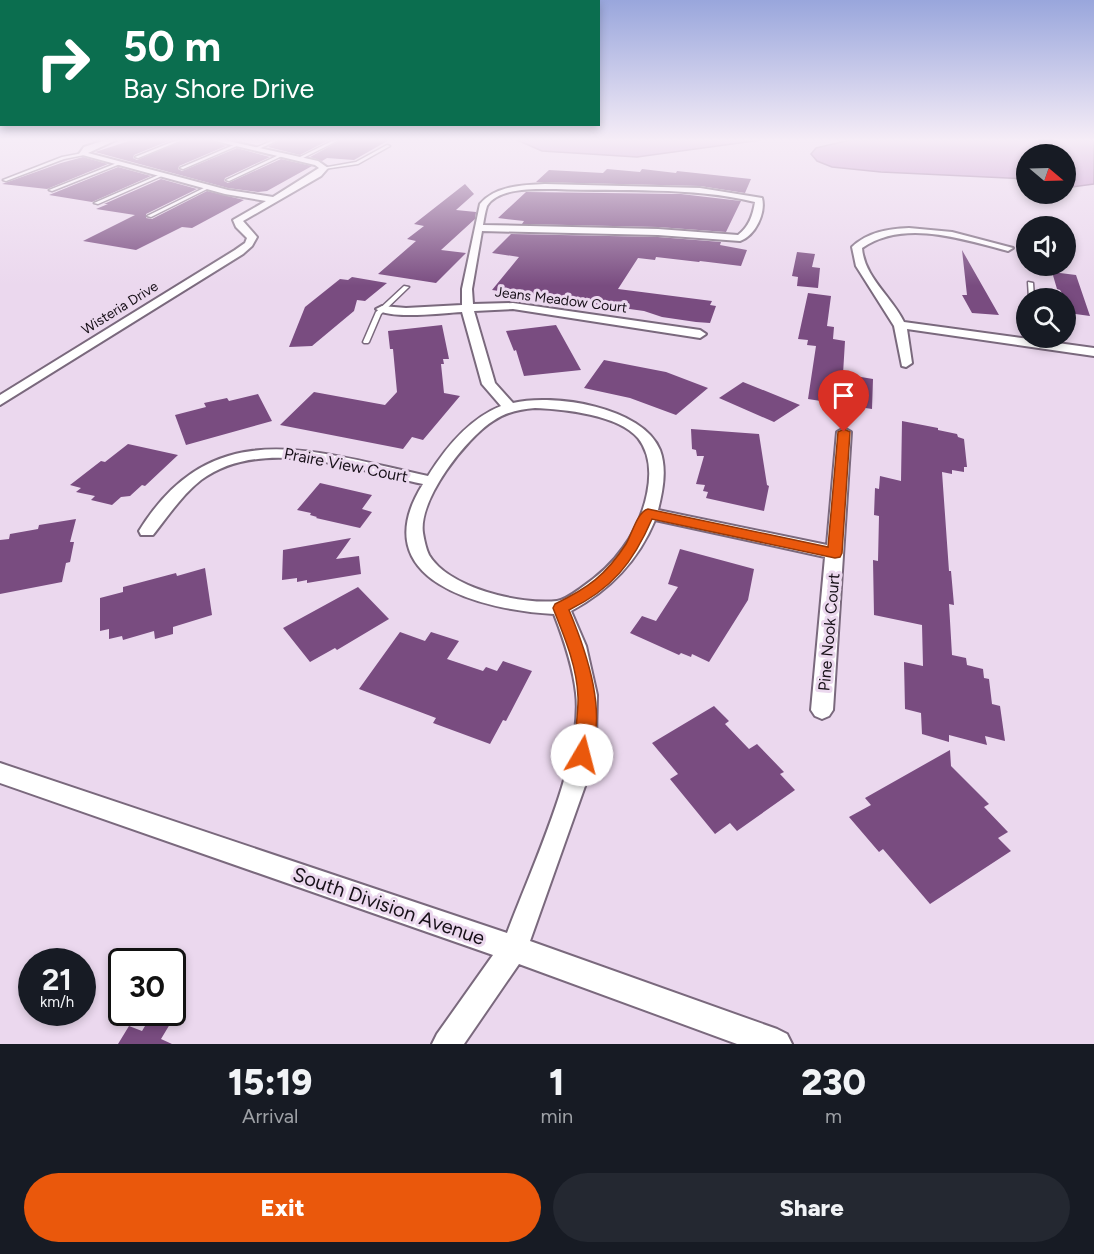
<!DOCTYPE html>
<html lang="en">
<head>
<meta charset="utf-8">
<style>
  :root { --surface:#171b24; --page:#242831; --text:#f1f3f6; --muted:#9ea1a6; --accent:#ea580c }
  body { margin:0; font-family:Figtree,sans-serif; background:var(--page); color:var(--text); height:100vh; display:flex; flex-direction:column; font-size:22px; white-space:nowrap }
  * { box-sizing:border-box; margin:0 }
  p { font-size:20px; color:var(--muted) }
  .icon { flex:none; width:33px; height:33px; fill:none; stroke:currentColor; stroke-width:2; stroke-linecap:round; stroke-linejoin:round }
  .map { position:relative; height:1044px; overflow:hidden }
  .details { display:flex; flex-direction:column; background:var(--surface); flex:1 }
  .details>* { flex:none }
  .banner { position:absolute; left:0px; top:0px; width:600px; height:126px; box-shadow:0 3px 9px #0003; background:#0b6e4f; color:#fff; overflow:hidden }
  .needle { width:39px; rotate:109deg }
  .tools { position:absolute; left:1016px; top:144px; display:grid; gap:12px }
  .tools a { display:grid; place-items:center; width:60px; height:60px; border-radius:50%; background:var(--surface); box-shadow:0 3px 9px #0003; font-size:30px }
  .speed { position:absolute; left:18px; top:948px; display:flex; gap:12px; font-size:30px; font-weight:700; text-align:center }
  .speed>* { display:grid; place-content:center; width:78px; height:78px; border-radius:50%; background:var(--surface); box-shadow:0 3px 9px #0003; line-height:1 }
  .speed small { font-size:15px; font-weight:400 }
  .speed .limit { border:3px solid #111; border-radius:9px; background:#fff; color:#111 }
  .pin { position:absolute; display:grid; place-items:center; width:51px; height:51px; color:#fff; margin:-62px -26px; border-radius:50% 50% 50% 0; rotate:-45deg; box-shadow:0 0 6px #0007 }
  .pin .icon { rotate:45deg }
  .me { position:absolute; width:66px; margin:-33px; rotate:8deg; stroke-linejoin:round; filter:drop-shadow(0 0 4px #0008) }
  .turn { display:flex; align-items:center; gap:21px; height:126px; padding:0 24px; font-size:27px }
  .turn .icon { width:78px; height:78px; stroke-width:2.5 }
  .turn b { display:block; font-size:42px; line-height:51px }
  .eta { display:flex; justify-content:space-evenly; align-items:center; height:102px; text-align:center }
  .eta b { font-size:36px; font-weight:800; line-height:42px }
  .button { display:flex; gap:12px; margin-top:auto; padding:12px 24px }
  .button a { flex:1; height:69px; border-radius:36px; background:var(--accent); color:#fff; font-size:24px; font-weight:800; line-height:69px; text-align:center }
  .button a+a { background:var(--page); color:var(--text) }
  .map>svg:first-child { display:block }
</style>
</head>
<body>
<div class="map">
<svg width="1094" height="1044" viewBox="0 0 1094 1044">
  <rect width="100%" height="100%" fill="#ebd8ee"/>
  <path fill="#c291c9" stroke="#8f6a94" stroke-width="1.5" d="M517,140H761L637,157L542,151Z
    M850,140H1094V184L1072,187L1065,182V154H1026V179L881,172L832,167L817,161L811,154L816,148Z"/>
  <path fill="#794c80" d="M132,140H171L134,155L133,158L137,160L184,140H209L226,146L179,166L178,169L182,171L237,148L270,157L225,178L224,181L228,183L281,159L312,166L267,191L258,192L228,188L95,152Z
    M281,140H329L300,155L268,147Z
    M341,140H389L354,160L327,158L322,161L310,157Z
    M83,157L108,164L47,189L2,184L61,163Z
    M118,167L151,176L92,202L49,195Z
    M607,169L640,172L642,169L676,173L677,171L751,179L745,193L700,186L536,182L549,170L603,173Z
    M161,179L197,189L146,214V218L152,219L207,191L244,200L192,228L182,227L136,250L83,241L135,215L96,209L108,204H104Z
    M465,184L474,194L456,210L476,212L475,219L441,250L466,253L436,283L378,274L416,241L407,239L424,226L414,224Z
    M526,192L681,194L741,201L726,232L658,227L522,224L524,221L498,218Z
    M511,234L658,237L721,242L720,245L747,250L741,266L700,261L699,262L656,257L655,260L638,258L618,289L712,301L710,305L716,306L710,323L696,322L662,317L644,311L492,290L519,257L492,253Z
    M962,250L999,315L972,313L962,295H967Z
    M797,252L815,254L812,267L820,268L818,288L797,286L798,277L792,276Z
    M1052,272L1076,275L1090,316L1068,313L1065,298L1060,290L1057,289Z
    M352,277L387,283L365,301L357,300L354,311L312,346L289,347L305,307L340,279L348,280Z
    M808,293L831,296L827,326L834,327L833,339L845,341L843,374L873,379L872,409L808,399L816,346L807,345L808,340L798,339Z
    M442,325L449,359H443L444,364H441L444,393L460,396L423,440L412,437L403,449L280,425L314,392L385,405L397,392L393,349H390L388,331Z
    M556,325L581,370L524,376L516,350L514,351L506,331Z
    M604,360L666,372L708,388L676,415L630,398L584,388Z
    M743,382L773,394L800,405L774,422L719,398Z
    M258,394L272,421L186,445L175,415L206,407L204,403L227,398L229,401Z
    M902,421L938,428V430L957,434L958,437L964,439L967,467H964V472L952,470V474L942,472L949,571H951L954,605L949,604L952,655L966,658L967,665L983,669L984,678L989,679L992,704L1000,706L1005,741L985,736L987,745L949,735V742L922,734L921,713L905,709L904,662L923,666L922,625L874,615L873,560L878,561L879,516L874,515L875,488L879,489L880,476L901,481Z
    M691,429L759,434L767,485L769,486L764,511L706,498L708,492L703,491L705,485L696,484L704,456H697L696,450L692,449Z
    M128,444L178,455L145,486L142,485L130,496L121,497L112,505L91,500L95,496L76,492L81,488L70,485L101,461L105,462Z
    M320,483L372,495L362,509L372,512L360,528L316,518L317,517L310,515L311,513L297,510Z
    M76,519L70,542H74L70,562L66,563L62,582L0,594V540L9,539L10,534L38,529L39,525Z
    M351,538L336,559L359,556L361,574L307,583V580L297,582V578L282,580L283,550Z
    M680,549L754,569L748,600L709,662L692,654L691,657L681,653L679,655L630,633L642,616L656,621L678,587L668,584Z
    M205,568L212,615L173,627V634L155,639L154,631L123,640L122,636L109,639V629L100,631V598L123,592V587L176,573L177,576Z
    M358,587L389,619L337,650L335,648L310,662L283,628Z
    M400,632L425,641L431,632L459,641L447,659L483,671L486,667L497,671L503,661L532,671L506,721L503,720L490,744L433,723L436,718L359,689Z
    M714,706L729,721L725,724L749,749L757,744L784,772L780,774L795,790L737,831L730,823L715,834L670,779L678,774L652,743Z
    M950,750L951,766L989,804L984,807L1008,832L998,838L1011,851L930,904L883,849L879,852L849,817L871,805L865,798Z
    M151,1016L170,1024L161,1039L172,1044H118L129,1026L142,1031Z"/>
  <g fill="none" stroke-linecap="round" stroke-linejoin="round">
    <g stroke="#7a697d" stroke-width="3">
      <path id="service" d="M177,140H182L138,158L135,157Z
        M274,140H279L256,150L253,149Z
        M334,140H339L299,160L296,159Z
        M236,144L239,145L183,169L180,168Z
        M387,145L390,146L358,164L324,169L322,168L356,162Z
        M83,153L84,155L64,159L6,181L3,180L62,157Z
        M281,154L284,155L229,181L226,180Z
        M117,163L120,164L52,191L49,190Z
        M161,174L164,175L98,204L94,203Z
        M208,186L211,187L151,217L147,216Z
        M1028,282L1033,283L1034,298H1029Z
        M404,286L409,287L381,314L369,342L368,343H364L363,342L376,312Z"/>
    </g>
    <g stroke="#7a697d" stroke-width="4">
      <path id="minor" d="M105,140H116L88,153L228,190L273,197L319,168L315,165L211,140H224L318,161L328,168L321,176L243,221L257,237L252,246L243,254L0,405V395L235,250L245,243L247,238L236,227L233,220L266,201L225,194L79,154L84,147Z
        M545,184L700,188L762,198C766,213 755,236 740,241L658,235L482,231L472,289L473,304L513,303L700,330L706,334L700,338L513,309L474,311L495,383L513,403C553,393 643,407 660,450C667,469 663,490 658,510L827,545L837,432L844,428L851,432L833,710L829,716L822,719L815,716L811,710L825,557L655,520C638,561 610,590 571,611L586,646L597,695L596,739L585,786L530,941L777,1029L787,1034L792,1044H737L519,964L464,1044H432L437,1034L493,955L0,783V763L507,933C530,871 584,758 576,693C573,666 564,640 554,614C483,610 362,581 423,484C356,470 262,435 201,480C182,495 168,516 153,535H141L139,531C213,411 315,452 428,476C446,447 469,419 501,406L482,384L462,312C443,313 390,320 376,309L382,306L406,308L462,305V289L480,204C495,186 523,185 545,184ZM556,189C622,192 690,186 755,202C753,215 749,227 738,235L658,229L483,225C484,219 485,212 487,206C498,187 537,189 556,189ZM535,408C564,409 619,415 638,438C662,468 643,521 623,548C612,564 597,577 581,588C574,593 565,600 557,601C520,605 449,588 429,555C426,549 424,539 423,533C418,500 466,438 493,421C506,412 520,409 535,408Z
        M909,228L952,232L1013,248L1008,251C962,239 904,219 862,248C864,277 892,297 904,322L1094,348V356L907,329L912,363L906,367L902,366L894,326L856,266L852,247C868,232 888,229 909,228Z"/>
    </g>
    <use href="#service" fill="#fff" fill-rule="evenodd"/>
    <use href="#minor" fill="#fff" fill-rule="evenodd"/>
  </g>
  <linearGradient id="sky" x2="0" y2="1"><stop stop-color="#99a6dc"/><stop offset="0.49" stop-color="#f6edf7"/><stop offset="1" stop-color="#f6edf7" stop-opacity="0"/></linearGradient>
  <rect width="1094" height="286" fill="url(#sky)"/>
  <path fill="#ea580c" stroke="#983908" stroke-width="1.5" d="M844,429L850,432L842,553L840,557L835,558L652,519C633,563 612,589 569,610C587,653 609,716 588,761L582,763L575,761C572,754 579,710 578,697C577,666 564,636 553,608L555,604C588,588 606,575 626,544C632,534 637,512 648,509L828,547L838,432Z"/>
  <g text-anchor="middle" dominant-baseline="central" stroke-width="6" stroke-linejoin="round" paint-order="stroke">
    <g font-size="14" fill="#171018" stroke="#ebd8ee">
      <text transform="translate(561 300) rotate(7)">Jeans Meadow Court</text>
      <text transform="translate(120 308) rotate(-32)">Wisteria Drive</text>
    </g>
    <g font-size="16" fill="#171018" stroke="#ebd8ee">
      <text transform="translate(346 465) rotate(11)">Praire View Court</text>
      <text transform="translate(829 632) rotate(-85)">Pine Nook Court</text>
    </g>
    <g font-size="20" fill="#171018" stroke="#ebd8ee">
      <text transform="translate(389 906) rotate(19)">South Division Avenue</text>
    </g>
  </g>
</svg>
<div class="tools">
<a><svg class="needle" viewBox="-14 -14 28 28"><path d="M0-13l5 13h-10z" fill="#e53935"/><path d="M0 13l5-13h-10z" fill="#9ea1a6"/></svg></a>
<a><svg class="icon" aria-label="sound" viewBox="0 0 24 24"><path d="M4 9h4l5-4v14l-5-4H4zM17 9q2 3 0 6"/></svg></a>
<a><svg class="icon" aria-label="search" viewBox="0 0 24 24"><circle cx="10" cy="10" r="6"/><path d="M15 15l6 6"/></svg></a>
</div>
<div class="speed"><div>21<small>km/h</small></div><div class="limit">30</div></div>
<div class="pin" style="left:844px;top:432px;background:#d93025"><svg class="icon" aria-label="arrive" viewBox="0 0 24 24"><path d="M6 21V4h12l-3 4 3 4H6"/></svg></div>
<svg class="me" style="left:582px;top:755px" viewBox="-20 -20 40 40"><circle r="19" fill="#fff"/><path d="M0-13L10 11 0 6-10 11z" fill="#ea580c"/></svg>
<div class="banner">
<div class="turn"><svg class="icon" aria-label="right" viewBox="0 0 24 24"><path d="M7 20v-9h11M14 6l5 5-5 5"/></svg><div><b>50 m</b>Bay Shore Drive</div></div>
</div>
</div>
<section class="details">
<div class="eta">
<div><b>15:19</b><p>Arrival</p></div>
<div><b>1</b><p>min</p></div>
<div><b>230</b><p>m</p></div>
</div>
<div class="button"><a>Exit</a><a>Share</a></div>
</section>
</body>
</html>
